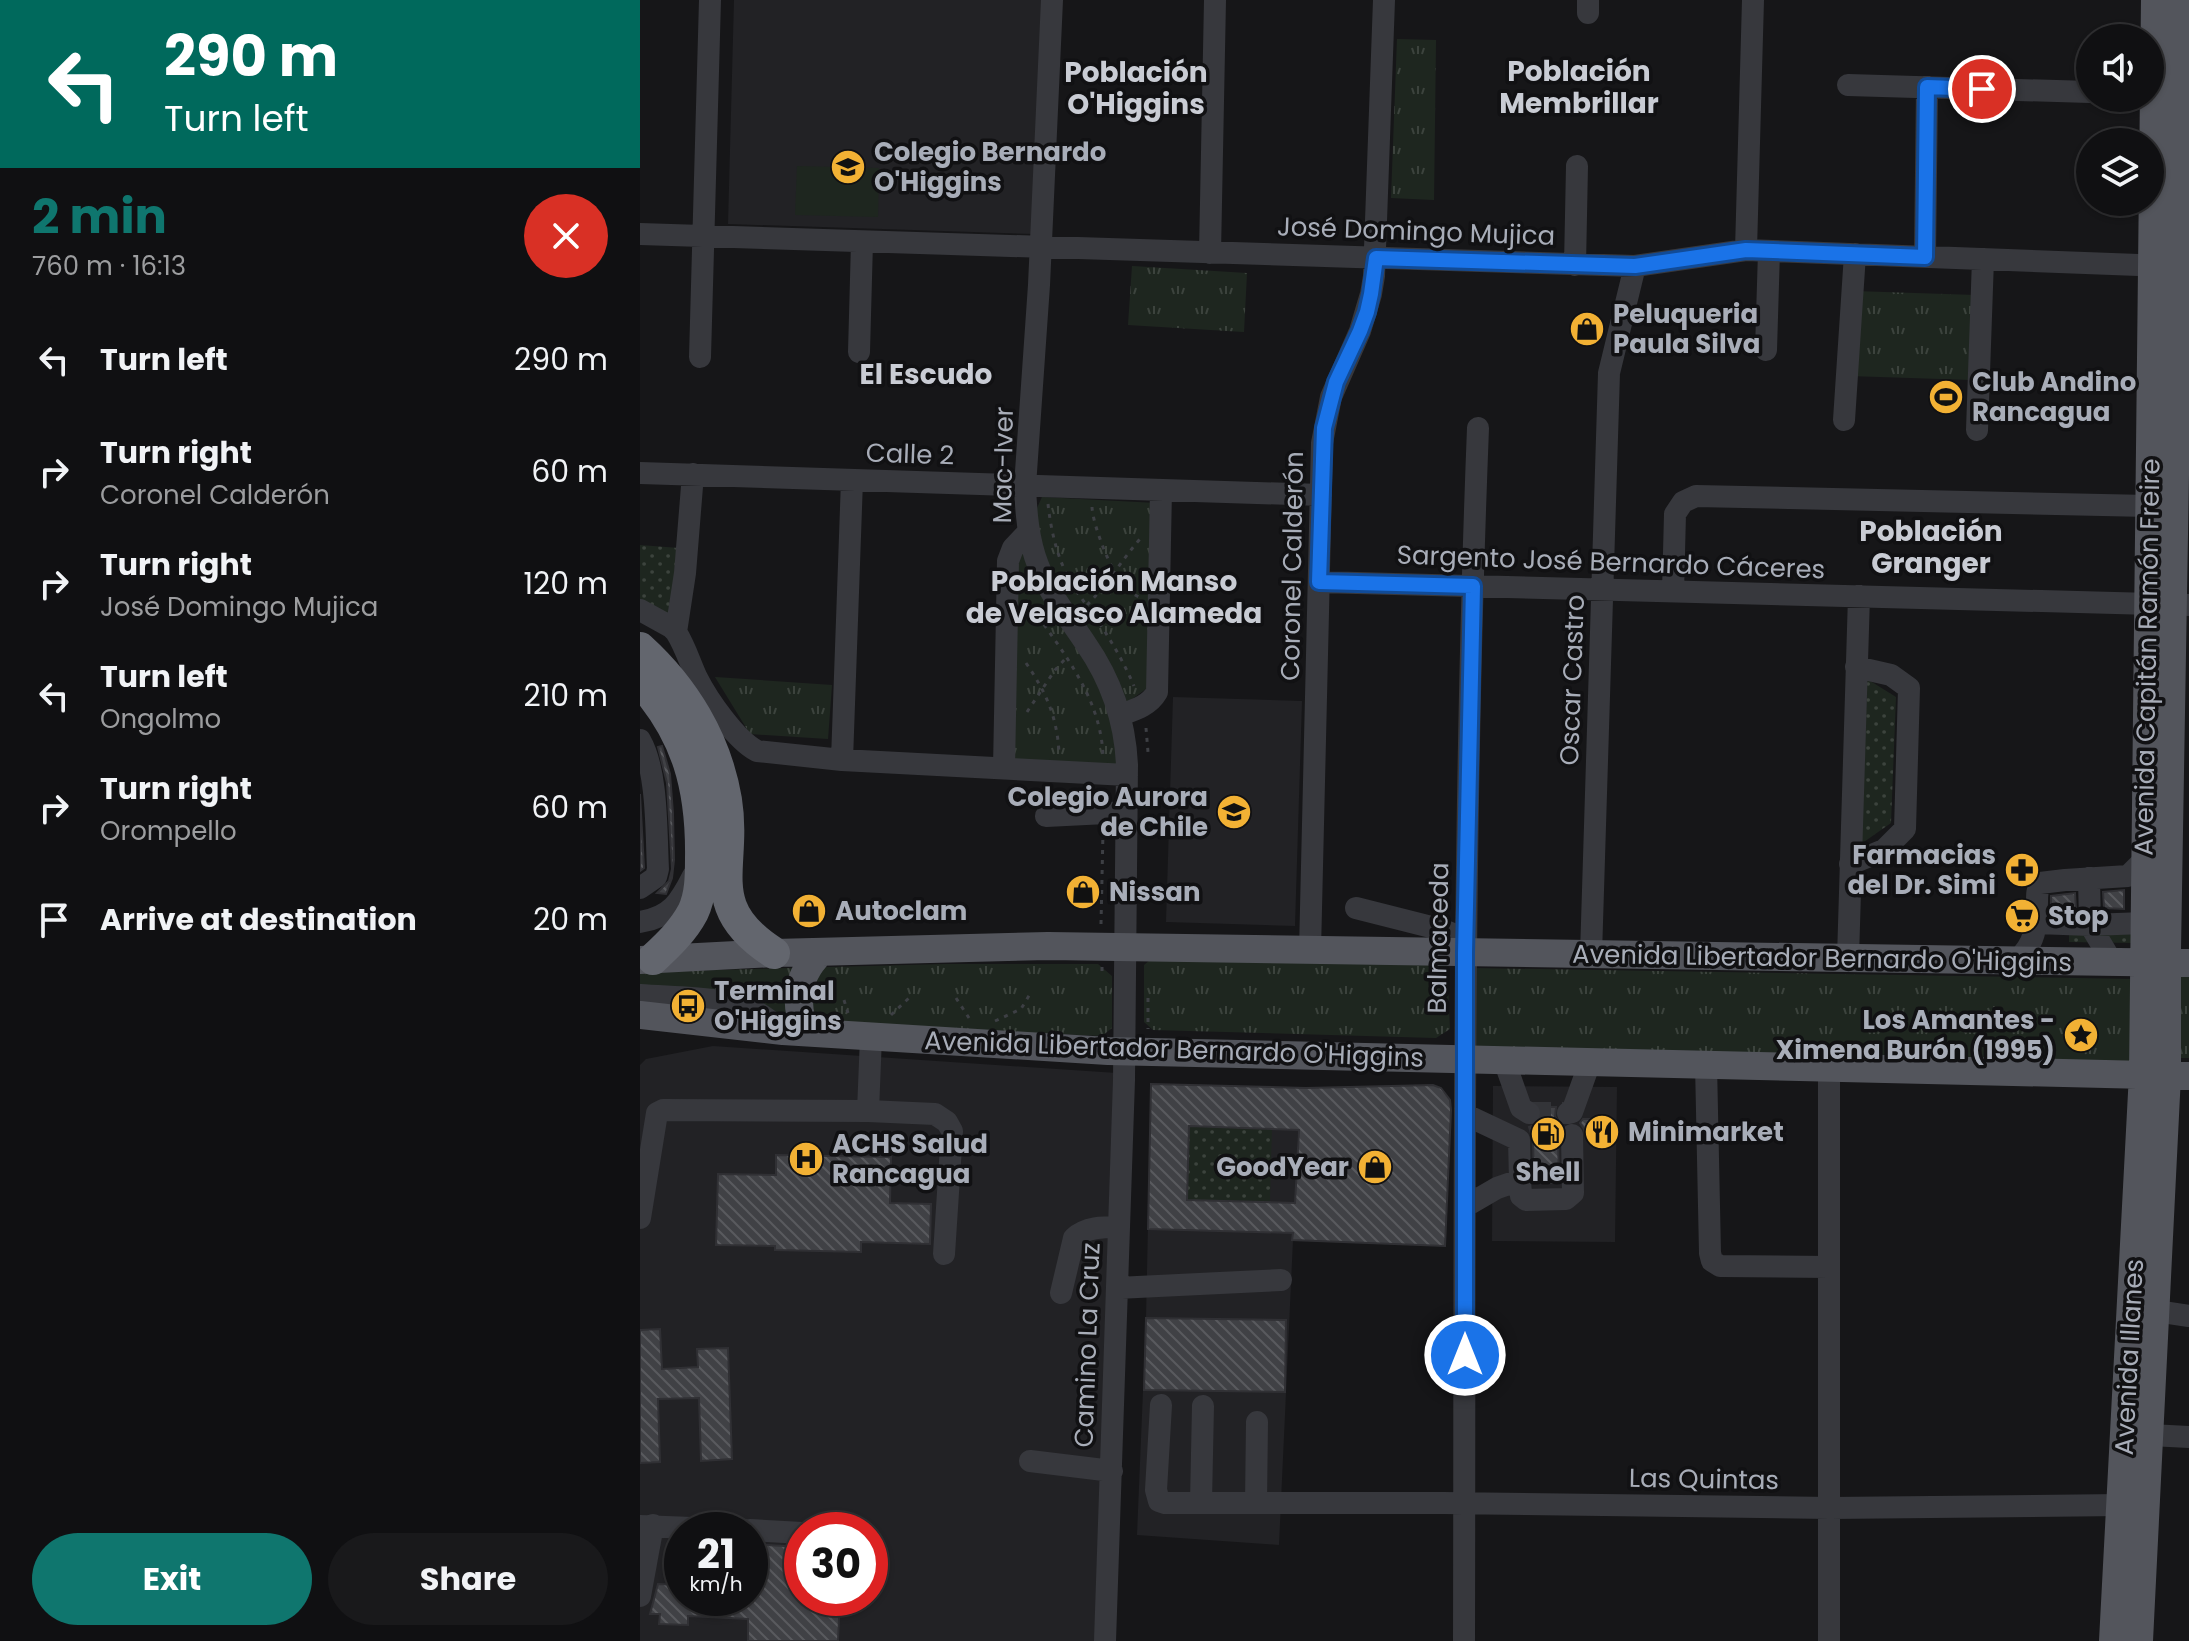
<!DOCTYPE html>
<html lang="en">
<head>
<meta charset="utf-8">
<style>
  :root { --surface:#101012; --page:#19191b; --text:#f1f3f6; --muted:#9c9d9f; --line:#303032; --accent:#0f766e }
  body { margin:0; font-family:Poppins,sans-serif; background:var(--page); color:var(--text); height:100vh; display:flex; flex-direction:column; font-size:30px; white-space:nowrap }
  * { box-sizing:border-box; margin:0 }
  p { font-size:26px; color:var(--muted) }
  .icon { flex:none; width:44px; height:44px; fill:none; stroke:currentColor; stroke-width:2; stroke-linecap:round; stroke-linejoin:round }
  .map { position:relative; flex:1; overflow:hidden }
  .side { display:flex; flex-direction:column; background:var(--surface); width:640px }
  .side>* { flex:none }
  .banner { background:#00695c; color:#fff; overflow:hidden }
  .fabs { position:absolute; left:1436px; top:24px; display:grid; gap:16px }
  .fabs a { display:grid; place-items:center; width:88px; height:88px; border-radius:50%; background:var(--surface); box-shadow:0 2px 6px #0004,0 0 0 2px var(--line); font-size:40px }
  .speed { position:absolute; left:24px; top:1512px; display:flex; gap:16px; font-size:40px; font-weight:700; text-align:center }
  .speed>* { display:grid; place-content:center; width:104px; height:104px; border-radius:50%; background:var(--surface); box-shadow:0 2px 6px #0004,0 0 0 2px var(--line); line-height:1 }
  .speed small { font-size:20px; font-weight:400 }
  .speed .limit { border:12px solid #d22; background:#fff; color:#111 }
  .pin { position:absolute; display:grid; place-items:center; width:68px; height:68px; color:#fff; margin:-34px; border:4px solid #fff; border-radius:50%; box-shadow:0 2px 8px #0007 }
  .me { position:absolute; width:88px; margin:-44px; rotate:0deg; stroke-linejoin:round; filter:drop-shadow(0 0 6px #0008) }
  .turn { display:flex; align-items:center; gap:28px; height:168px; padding:0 32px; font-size:36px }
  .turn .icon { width:104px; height:104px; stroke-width:2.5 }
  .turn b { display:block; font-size:56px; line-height:68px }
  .round { display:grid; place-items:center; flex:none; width:84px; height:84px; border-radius:42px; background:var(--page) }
  .headline { display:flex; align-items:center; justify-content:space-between; height:136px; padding:0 32px }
  h1 { font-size:48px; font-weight:700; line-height:60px; color:var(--accent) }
  .cta { display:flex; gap:16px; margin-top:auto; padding:16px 32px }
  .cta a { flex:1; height:92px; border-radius:48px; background:var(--accent); color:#fff; font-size:32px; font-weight:700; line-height:92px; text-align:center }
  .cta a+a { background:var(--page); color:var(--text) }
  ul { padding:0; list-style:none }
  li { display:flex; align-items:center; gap:24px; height:112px; padding:0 32px }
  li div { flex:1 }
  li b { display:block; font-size:30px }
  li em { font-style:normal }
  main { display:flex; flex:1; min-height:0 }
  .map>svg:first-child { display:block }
</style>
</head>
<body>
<main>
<section class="side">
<div class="banner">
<div class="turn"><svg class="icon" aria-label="left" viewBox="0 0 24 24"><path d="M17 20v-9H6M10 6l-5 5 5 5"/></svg><div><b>290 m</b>Turn left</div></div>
</div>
<div class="headline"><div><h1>2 min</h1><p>760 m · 16:13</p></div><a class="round" style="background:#d93025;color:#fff"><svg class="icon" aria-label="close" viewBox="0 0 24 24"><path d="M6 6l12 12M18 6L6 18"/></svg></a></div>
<ul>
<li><svg class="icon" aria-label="left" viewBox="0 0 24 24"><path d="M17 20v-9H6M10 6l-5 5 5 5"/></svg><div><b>Turn left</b></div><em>290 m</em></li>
<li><svg class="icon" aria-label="right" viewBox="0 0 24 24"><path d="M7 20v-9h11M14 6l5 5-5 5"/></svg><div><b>Turn right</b><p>Coronel Calderón</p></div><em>60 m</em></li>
<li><svg class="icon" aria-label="right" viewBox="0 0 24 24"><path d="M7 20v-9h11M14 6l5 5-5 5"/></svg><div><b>Turn right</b><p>José Domingo Mujica</p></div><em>120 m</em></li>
<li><svg class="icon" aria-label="left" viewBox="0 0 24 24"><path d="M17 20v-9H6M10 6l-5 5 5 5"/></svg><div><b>Turn left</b><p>Ongolmo</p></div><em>210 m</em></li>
<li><svg class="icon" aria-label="right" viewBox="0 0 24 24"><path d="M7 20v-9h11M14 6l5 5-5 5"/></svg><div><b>Turn right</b><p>Orompello</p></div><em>60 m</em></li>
<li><svg class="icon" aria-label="arrive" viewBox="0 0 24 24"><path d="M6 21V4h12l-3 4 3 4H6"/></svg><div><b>Arrive at destination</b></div><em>20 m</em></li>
</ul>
<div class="cta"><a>Exit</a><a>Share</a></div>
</section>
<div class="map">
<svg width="1549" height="1641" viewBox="0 0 1549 1641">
  <defs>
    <pattern id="grass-dots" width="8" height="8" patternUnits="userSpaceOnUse" patternTransform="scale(2)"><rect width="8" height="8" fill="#1e261f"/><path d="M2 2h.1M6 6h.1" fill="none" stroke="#3c433d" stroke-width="1.8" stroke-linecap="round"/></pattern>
    <pattern id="park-tufts" width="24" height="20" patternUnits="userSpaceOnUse" patternTransform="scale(2)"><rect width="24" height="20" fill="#1e261f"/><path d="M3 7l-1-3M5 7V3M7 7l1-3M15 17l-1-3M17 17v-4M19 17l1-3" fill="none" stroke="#3c433d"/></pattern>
    <pattern id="building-back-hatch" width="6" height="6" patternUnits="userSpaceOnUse" patternTransform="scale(2)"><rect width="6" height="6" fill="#404145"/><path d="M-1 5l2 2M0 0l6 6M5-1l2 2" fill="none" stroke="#595a5e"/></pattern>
  </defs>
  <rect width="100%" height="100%" fill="#161618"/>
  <path fill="#222225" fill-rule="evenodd" d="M94,0H402L394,234L88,224Z
    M533,697L662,701L655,926L526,922Z
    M73,1046L477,1073L457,1641H0V1065L6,1059ZM42,1530H110V1598H42ZM162,1530H230V1598H162Z
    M511,1084L660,1088L639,1545L497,1535L506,1318Z
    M853,1086L977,1087L975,1242L852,1241Z"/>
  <path fill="url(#grass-dots)" d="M0,545L39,548L29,618L0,603Z
    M1227,679L1256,697L1251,823L1221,844Z
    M1491,883L1495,943L1429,942V933L1491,934Z
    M549,1126L632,1128L630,1202L547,1200Z"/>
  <path fill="url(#park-tufts)" d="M757,39L796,40L794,200L751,198Z
    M492,266L607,273L604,332L488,325Z
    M1214,291L1335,295L1332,380L1210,376Z
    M402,497L516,503L510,686L473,713L478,766L369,760L375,557Z
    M75,677L192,685L188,739L110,734Z
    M515,956L807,962L810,1029L796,1038L513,1030L504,1022V965Z
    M306,964H458L472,976V1028L462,1036L217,1025L153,1019L102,1000L0,990V972Z
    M833,968L1494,979V1068L834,1052Z
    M1535,971L1549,972V1058H1535Z"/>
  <path fill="#1e261f" d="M157,166L239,168L238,217L155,215Z"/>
  <path fill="url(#building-back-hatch)" stroke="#303034" stroke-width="2" fill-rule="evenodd" d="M22,746L30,774L33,813L34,860L32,878L26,894L17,893L29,881L32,869L27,783L18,747Z
    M0,794L4,868L0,871Z
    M1484,890V909L1464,908L1463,892Z
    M1435,893L1436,910H1411V896Z
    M511,1084L666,1088L793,1085L801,1088L810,1100L811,1110L805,1246L652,1240L653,1233L508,1229ZM549,1126L659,1130L655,1203L547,1200Z
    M901,1107H916L915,1117L922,1125L918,1135L919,1183H894L893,1140L889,1127L896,1125L901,1120L903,1113Z
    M943,1119H959V1135H946L944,1129L940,1123Z
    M136,1155L251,1157L250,1203L291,1204L290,1244L221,1242V1252L135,1250V1246L76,1245L78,1174L136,1175Z
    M506,1318L646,1320L645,1392L504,1390Z
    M20,1329L22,1369L58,1367L57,1349L88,1348L92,1459L61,1461L59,1398L18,1399L20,1462L0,1463V1330Z
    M110,1544L162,1547V1598H200L198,1641H108V1619L48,1616V1625L19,1624L20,1614H10L18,1584L42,1585V1598H110Z"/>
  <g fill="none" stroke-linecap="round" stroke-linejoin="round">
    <path stroke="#333438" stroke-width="22" stroke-dasharray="22 11" stroke-linecap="butt" d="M889,1113H928"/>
    <path stroke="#3d3f44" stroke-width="3" stroke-dasharray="4 6" stroke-linecap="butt" d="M408,504C411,531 417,557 430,581
      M452,507C453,526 471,571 483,585C487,590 493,594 499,597
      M436,591C459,621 479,651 494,686
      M387,600C419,648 461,695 463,756
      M447,605C467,585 481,561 500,539
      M386,663C406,692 417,717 419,752
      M387,712L415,670L427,657
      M506,728L508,752
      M461,924L463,831
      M462,967V977
      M316,998L329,1018
      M508,998V1029
      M204,1000L208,1013
      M251,1015L269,998
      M355,1021L381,1009L390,994"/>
    <path stroke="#37383d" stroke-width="22" d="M412,0L399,285L385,486C386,511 388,540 398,565C409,594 429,618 446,644C471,680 485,721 487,765L484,1080L465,1641
      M948,13V0
      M1208,85L1450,92
      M0,234L995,266L1106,250L1525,266
      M1106,250L1113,0
      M570,253L575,0
      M1285,257L1287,87
      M935,265L937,166
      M1126,350L1129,251
      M219,352L222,242
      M60,357L70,0
      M1204,420L1215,254
      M1337,430L1343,259
      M0,473L681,495
      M679,582L1549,605
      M1033,591L1035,514L1043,502L1056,496L1509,506
      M0,610L31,627L36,632C45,646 50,663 57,678C68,700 96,740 117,751L202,760L487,775
      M36,632L45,573L53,474
      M480,715C494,710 509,706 517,692L521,490
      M0,740C18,771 16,832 18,869L16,877L0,888
      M202,760L212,480
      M364,768L368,561L373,548L389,531
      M406,816L486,812
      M1210,864L1244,850L1265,829L1269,688L1251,675L1216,667
      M1449,878L1450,925L1504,923
      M716,908L803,930L825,939
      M0,922C31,917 40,902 53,876
      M1397,923L1450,925L1472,962
      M670,951L682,443L691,397L720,331L731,294L734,276L744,0
      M951,955L969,373L995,266
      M1208,958L1219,596
      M1377,960C1395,944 1397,926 1397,902C1397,894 1397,890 1400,883L1425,880L1488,876L1504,860
      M0,995C36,998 85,996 117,1012C126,1017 134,1024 143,1031
      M864,1060L881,1108L889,1113
      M1066,1064L1070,1253L1072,1261L1080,1266L1189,1267
      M1189,1067V1641
      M228,1111L231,1037
      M928,1113L932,1112L950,1062
      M826,1115L879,1140L880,1180
      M826,1206L857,1188L880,1180L881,1196L886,1200L926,1199L933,1193L932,1135
      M0,1218L17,1113L23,1110L228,1111L295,1114L307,1122L312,1131L304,1254
      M477,1288L641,1280
      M421,1293L434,1238C446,1227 463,1227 479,1227
      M1516,1311L1549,1316
      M521,1405L516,1490L519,1501L525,1503H803L1190,1508L1481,1505
      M1510,1435L1549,1437
      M390,1461L472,1471
      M561,1502L563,1406
      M616,1503L617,1422
      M0,1526L104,1530
      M110,1530L162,1533
      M0,1596L13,1525
      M824,1641C825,1237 822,832 838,428"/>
    <path stroke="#53555c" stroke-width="28" d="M0,960L134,953L408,946L1549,963
      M0,1015L143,1031L468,1051L1549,1076
      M166,1032C153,1002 157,975 181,952
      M1473,1641L1503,1074L1515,0
      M1499,1641L1527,1075V950L1543,0"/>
    <path stroke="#63666e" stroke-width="32" d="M0,648C44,688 76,740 86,800C97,869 61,906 134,953
      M0,681C48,734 62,788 61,858C61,876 61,895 53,912C43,931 28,945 13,959"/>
  </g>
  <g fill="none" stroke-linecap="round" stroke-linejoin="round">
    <g stroke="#114b97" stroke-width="20">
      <path id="route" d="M825,1355V953L833,586L679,582L684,428L696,382L720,331L727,312L731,294L736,258L995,266L1106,250L1285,257L1287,87L1342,89"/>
    </g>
    <use href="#route" stroke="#1a73e8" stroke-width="14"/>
  </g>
  <defs>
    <g id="school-disc" transform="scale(1.8)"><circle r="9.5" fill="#f2b134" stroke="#111113"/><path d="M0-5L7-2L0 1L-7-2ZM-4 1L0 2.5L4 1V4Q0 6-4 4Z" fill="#111"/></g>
    <g id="shop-disc" transform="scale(1.8)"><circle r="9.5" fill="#f2b134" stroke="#111113"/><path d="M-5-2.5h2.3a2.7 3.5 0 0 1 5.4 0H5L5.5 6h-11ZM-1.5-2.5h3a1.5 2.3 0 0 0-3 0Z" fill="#111"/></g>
    <g id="stadium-disc" transform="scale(1.8)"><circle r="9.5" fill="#f2b134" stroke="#111113"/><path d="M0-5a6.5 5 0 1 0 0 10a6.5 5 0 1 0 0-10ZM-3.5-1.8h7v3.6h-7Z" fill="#111"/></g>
    <g id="pharmacy-disc" transform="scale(1.8)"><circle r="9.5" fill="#f2b134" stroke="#111113"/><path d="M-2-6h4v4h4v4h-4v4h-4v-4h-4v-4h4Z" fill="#111"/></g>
    <g id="supermarket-disc" transform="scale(1.8)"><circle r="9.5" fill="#f2b134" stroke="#111113"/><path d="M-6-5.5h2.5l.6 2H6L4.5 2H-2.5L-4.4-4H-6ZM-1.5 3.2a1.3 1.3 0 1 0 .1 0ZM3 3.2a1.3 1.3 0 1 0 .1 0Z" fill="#111"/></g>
    <g id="bus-disc" transform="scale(1.8)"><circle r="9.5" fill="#f2b134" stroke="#111113"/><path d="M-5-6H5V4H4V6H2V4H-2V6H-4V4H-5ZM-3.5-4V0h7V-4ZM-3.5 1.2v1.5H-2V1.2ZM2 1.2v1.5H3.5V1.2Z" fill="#111"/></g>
    <g id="sight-disc" transform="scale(1.8)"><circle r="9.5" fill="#f2b134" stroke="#111113"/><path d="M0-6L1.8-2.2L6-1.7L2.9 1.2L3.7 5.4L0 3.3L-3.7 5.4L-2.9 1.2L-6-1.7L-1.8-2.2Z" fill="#111"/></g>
    <g id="restaurant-disc" transform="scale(1.8)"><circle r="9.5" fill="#f2b134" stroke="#111113"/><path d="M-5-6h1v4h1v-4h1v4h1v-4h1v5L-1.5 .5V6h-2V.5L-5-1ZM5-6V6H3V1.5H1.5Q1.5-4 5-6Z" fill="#111"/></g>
    <g id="fuel-disc" transform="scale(1.8)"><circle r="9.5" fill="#f2b134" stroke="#111113"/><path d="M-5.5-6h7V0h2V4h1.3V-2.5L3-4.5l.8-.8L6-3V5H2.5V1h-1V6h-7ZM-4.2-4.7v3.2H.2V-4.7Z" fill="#111"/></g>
    <g id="hospital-disc" transform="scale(1.8)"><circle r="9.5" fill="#f2b134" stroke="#111113"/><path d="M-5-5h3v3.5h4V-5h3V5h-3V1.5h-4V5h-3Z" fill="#111"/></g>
  </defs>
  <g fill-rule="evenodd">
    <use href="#school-disc" x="208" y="167"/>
    <use href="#shop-disc" x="947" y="329"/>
    <use href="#stadium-disc" x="1306" y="397"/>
    <use href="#school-disc" x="594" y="812"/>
    <use href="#pharmacy-disc" x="1382" y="870"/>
    <use href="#shop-disc" x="443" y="892"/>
    <use href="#shop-disc" x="169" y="911"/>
    <use href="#supermarket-disc" x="1382" y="916"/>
    <use href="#bus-disc" x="48" y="1006"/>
    <use href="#sight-disc" x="1441" y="1035"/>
    <use href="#restaurant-disc" x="962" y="1132"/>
    <use href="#fuel-disc" x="908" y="1134"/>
    <use href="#hospital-disc" x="166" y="1159"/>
    <use href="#shop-disc" x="735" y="1167"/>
  </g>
  <g text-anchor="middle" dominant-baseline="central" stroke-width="7" stroke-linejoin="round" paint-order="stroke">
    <g font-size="26" font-weight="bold" fill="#a8adb8" stroke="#111113" text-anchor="start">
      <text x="234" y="152">Colegio Bernardo<tspan x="234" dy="30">O'Higgins</tspan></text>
      <text x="973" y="314">Peluqueria<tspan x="973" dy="30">Paula Silva</tspan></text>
      <text x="1332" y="382">Club Andino<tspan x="1332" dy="30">Rancagua</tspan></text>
      <text x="568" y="797" text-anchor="end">Colegio Aurora<tspan x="568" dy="30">de Chile</tspan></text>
      <text x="1356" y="855" text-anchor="end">Farmacias<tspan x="1356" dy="30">del Dr. Simi</tspan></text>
      <text x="469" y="892">Nissan</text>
      <text x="195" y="911">Autoclam</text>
      <text x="1408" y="916">Stop</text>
      <text x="74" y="991">Terminal<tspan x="74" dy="30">O'Higgins</tspan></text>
      <text x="1415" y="1020" text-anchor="end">Los Amantes -<tspan x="1415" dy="30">Ximena Burón (1995)</tspan></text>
      <text x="988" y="1132">Minimarket</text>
      <text x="192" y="1144">ACHS Salud<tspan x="192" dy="30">Rancagua</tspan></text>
      <text x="709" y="1167" text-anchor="end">GoodYear</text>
      <text x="908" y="1172" text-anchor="middle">Shell</text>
    </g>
    <g font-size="26" fill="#a8adb8" stroke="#111113">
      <text transform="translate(776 231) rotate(2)">José Domingo Mujica</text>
      <text transform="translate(270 454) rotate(2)">Calle 2</text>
      <text transform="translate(363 465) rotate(-89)">Mac-Iver</text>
      <text transform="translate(971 562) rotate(2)">Sargento José Bernardo Cáceres</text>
      <text transform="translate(652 566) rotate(-89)">Coronel Calderón</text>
      <text transform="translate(1507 657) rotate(-89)">Avenida Capitán Ramón Freire</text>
      <text transform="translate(932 680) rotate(-88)">Oscar Castro</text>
      <text transform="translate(798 938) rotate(-89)">Balmaceda</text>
      <text transform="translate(1182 958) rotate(1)">Avenida Libertador Bernardo O'Higgins</text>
      <text transform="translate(534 1049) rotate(2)">Avenida Libertador Bernardo O'Higgins</text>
      <text transform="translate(447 1345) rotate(-88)">Camino La Cruz</text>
      <text transform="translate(1489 1357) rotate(-87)">Avenida Illanes</text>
      <text transform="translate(1064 1479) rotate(1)">Las Quintas</text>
    </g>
    <g font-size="28" font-weight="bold" fill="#c9ccd4" stroke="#111113">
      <text x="939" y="71">Población<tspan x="939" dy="32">Membrillar</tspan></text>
      <text x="496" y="72">Población<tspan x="496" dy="32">O'Higgins</tspan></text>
      <text x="286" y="374">El Escudo</text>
      <text x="1291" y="531">Población<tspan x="1291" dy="32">Granger</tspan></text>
      <text x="474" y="581">Población Manso<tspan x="474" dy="32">de Velasco Alameda</tspan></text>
    </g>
  </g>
</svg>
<div class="fabs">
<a><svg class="icon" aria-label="sound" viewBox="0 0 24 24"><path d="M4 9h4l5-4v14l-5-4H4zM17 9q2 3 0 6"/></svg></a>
<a><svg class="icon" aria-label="layers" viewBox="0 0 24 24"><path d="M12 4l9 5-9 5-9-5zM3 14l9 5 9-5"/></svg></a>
</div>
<div class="speed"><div>21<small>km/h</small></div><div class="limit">30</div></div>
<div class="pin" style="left:1342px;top:89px;background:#d93025"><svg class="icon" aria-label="arrive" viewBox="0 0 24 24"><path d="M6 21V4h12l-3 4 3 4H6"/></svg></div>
<svg class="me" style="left:825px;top:1355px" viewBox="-20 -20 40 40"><circle r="17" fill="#1a73e8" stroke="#fff" stroke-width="3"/><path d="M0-11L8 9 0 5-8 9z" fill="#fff"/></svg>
</div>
</main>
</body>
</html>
